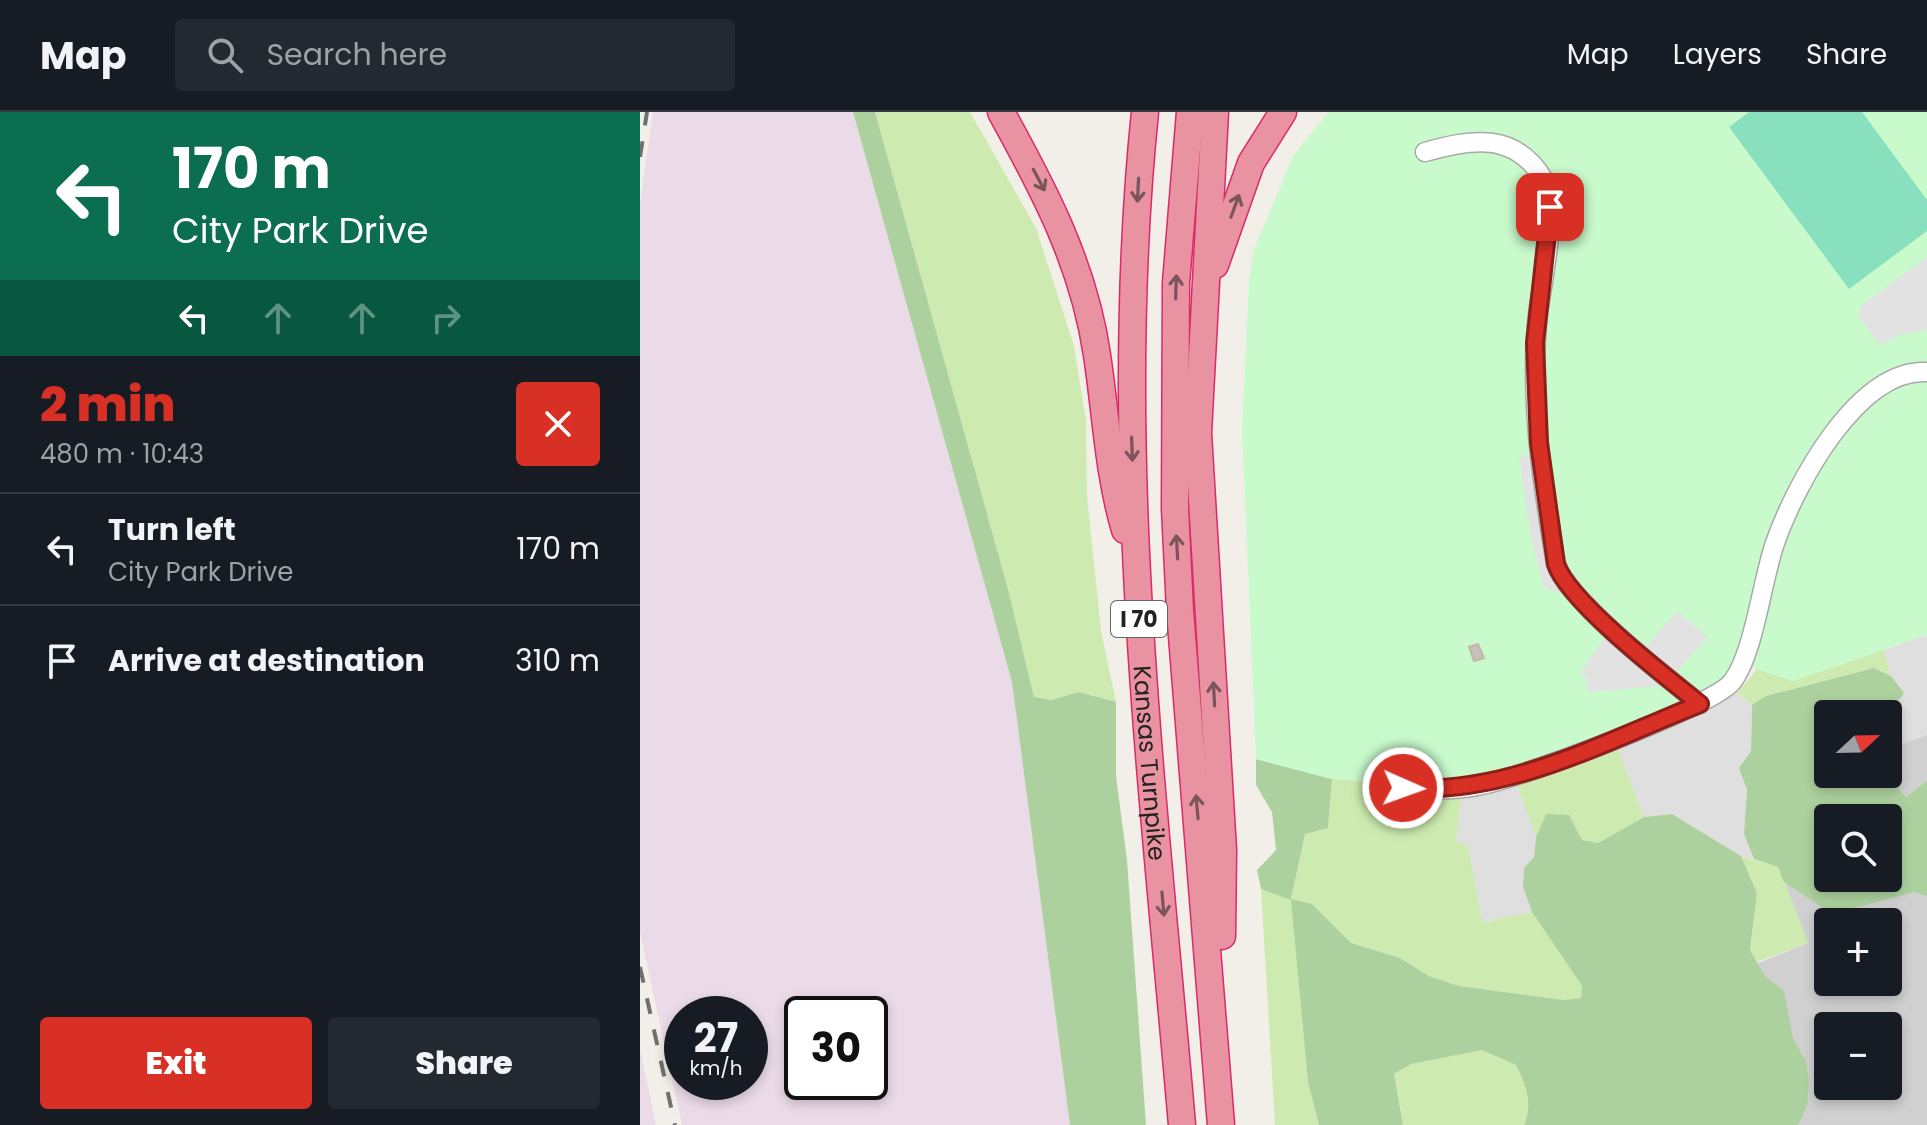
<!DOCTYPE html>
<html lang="en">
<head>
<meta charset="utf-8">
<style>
  :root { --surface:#171b24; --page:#242831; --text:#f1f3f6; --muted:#9ea1a6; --line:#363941; --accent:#d93025 }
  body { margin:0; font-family:Poppins,sans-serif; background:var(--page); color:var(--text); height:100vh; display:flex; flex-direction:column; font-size:30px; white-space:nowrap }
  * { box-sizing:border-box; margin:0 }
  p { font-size:26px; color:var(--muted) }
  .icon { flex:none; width:44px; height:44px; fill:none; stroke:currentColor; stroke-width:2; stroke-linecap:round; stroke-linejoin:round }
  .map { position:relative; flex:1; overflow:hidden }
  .details { display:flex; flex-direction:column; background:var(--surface); width:640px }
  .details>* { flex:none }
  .hud { background:#0b6e4f; color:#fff; overflow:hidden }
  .needle { width:52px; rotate:68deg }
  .buttons { position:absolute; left:1174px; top:588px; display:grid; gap:16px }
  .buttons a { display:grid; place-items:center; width:88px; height:88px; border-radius:8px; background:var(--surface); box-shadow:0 4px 12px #0003; font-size:40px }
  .speed { position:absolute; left:24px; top:884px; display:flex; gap:16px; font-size:40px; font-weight:700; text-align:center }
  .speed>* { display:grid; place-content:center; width:104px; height:104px; border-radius:50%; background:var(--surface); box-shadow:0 4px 12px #0003; line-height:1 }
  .speed small { font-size:20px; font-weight:400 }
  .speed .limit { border:4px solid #111; border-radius:12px; background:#fff; color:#111 }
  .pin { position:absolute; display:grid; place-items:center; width:68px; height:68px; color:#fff; margin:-34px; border-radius:16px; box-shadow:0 4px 12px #0006 }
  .me { position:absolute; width:88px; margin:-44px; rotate:92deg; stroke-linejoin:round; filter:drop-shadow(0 0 6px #0008) }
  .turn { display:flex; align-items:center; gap:28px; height:168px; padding:0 40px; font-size:36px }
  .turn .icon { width:104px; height:104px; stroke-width:2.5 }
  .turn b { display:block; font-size:56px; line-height:68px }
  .lanes { display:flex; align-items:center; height:76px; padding:0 40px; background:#0003; justify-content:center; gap:40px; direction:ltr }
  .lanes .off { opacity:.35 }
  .round { display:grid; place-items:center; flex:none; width:84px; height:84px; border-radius:8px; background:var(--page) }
  .overview { display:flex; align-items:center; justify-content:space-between; height:136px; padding:0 40px }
  h1 { font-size:48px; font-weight:800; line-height:60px; color:var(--accent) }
  .action { display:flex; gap:16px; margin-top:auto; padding:16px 40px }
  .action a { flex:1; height:92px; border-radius:8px; background:var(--accent); color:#fff; font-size:32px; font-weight:800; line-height:92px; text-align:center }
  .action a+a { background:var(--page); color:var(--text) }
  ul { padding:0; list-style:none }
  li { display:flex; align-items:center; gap:24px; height:112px; padding:0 40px; border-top:2px solid var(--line) }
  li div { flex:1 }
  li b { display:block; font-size:30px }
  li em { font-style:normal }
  header { display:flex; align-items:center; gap:48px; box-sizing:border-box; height:112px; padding:0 40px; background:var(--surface); border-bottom:2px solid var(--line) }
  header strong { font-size:38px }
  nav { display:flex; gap:44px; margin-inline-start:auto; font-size:28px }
  .search { width:560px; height:72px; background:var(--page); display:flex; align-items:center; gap:20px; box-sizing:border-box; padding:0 28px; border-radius:8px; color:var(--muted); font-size:30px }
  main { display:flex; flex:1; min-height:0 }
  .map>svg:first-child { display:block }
</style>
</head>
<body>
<header>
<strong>Map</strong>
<div class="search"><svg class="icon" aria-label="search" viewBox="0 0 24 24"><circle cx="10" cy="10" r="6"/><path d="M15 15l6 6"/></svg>Search here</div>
<nav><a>Map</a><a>Layers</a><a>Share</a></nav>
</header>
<main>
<section class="details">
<div class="hud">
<div class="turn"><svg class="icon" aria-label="left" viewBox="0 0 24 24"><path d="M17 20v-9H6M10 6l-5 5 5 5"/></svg><div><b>170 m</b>City Park Drive</div></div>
<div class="lanes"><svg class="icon" aria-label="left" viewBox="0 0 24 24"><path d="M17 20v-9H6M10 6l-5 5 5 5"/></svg><svg class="icon off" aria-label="ahead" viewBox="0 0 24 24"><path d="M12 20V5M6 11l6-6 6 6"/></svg><svg class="icon off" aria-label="ahead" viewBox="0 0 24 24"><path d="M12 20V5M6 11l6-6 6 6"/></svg><svg class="icon off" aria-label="right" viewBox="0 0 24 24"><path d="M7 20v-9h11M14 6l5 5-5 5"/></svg></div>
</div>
<div class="overview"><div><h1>2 min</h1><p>480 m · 10:43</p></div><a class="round" style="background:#d93025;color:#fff"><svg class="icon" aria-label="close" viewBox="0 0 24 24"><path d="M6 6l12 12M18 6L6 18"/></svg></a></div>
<ul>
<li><svg class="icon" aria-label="left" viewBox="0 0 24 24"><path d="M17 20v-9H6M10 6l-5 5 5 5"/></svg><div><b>Turn left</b><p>City Park Drive</p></div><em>170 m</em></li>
<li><svg class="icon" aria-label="arrive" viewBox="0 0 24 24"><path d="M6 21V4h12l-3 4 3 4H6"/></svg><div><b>Arrive at destination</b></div><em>310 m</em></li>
</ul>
<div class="action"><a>Exit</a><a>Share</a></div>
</section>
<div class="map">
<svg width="1287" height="1013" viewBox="0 0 1287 1013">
  <rect width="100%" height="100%" fill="#f2efe9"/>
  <path fill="#e0dfdf" d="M1287,523V623L1248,637V602H1238L1264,581L1251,564L1243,538Z
    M1097,581L1112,593L1111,639L1100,656L1107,678L1104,722L1114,747L1101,744L1032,702L1004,705L977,634Z
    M877,673L896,725L894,745L884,756L883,775L892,800L842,810L828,734L816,730L821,686Z"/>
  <path fill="#ebdbe8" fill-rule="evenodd" d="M13,0H213L372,570L430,1013H42L0,820V90ZM42,902H110V970H42ZM162,902H230V970H162Z
    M0,938L16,1013H0Z"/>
  <path fill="#d0d0d0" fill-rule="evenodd" d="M1287,623V1013H910L882,945L1168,831L1112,690L1188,662H1248V637ZM1188,706H1248V766H1188ZM1188,810H1248V870H1188ZM1188,914H1248V974H1188Z"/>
  <path fill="#cdebb0" d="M235,0H330L396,116L434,234L446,309L447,384L461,519L476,590L439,580L411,588L394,586L368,477Z
    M1243,538L1251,564L1234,556L1127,584L1112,593L1097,581L1117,557L1153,569Z
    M977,634L1004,705L958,731L942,728L906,702L896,725L877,673Z
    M692,667L752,671L764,687L821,686L816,730L828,733L842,810L892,800L942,874L941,886L924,888L819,874L789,864L760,846L711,831L659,873L668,970L679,1013H635L621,777L651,787L665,721L688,715Z
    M1101,744L1139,755L1168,831L1117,850L1110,838L1117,781Z
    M842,938L876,953C886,973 893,991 884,1013H763L754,962L770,952Z"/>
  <path fill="#add19e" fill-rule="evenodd" d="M213,0H235L368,477L394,585L411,588L439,580L476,590V664L487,748L506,1013H430L372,570Z
    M1234,556L1251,564L1264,581C1248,608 1216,602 1188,602V662H1243L1266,685L1287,669V784L1274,780L1192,802L1144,770L1138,755L1114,747L1104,722L1107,678L1099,656L1111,639L1112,593L1126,584ZM1188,706H1248V766H1188Z
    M616,647L692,667L688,716L665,722L651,787L672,792L711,831L760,846L789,864L819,874L924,888L941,886L942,874L892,800L883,775L884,756L894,745L896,725L906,702L929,703L942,728L958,731L1004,705L1032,702L1101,744L1117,781L1110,838L1125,864L1144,879L1153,926L1166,950L1169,971L1167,994L1158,1013H884C893,991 886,973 876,953L842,938L771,952L754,962L763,1013H679L668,970L651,788L621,777L617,758L636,738L632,700L616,673Z"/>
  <path fill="#c8facc" d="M688,0H1287V523L1153,569L1096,550L1090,562L1065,583L886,654L807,673L692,667L616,647L602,318L609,167L613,140L653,44Z"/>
  <path fill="#88e0be" d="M1109,0H1222L1287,88V119L1209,177L1089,15Z"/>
  <path fill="#e2e2e2" d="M1287,145V218L1260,223L1240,233L1218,204L1222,193Z
    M891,343L913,465L926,483L903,475L890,421L879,344Z
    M1037,499L1068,525L1033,564L1006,534Z
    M967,523L1025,574L948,580L947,568L940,561Z"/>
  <path fill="#c7bfb8" stroke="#c4b6ab" stroke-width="2" d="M838,532L844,546L834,549L829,535Z"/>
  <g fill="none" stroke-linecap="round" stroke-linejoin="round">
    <g stroke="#a9a9a9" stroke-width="21">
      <path id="minor" d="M785,40C831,27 875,19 904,68C919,95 902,170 898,202C889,284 902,370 916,452C928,489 1026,565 1060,592
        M763,676C790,678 815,679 842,673C880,666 1072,595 1092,570C1114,542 1122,468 1135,431C1155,374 1217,256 1287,260"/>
    </g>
    <g stroke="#dc2a67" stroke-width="29">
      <g id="highway">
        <path d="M361,0C404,78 444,153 457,243C466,302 468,360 485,418"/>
        <path id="s1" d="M505,0C470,338 513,676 542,1013"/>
        <path d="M550,0L536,171L535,396L540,499L581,1013"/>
        <path d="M575,0L558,321L583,738L582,824"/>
        <path d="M575,153L611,51L643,0"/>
      </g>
    </g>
    <use href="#minor" stroke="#fff" stroke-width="18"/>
    <use href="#highway" stroke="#e892a2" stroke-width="26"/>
    <path stroke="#707070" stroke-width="4" stroke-dasharray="16 16" stroke-linecap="butt" d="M0,45L7,0
      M0,855L35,1013"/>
  </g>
  <defs><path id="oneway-shaft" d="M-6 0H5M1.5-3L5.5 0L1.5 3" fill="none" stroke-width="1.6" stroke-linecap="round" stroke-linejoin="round" transform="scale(2)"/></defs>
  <g stroke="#7b545c">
    <use href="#oneway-shaft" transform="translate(399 68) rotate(62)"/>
    <use href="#oneway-shaft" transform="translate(498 78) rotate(93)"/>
    <use href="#oneway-shaft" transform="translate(595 94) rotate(-70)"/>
    <use href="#oneway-shaft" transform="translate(536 175) rotate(-88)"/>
    <use href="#oneway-shaft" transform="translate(492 337) rotate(88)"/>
    <use href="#oneway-shaft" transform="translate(537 435) rotate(-93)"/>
    <use href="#oneway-shaft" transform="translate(574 582) rotate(-93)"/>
    <use href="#oneway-shaft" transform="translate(557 695) rotate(-95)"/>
    <use href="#oneway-shaft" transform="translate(523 792) rotate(85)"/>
  </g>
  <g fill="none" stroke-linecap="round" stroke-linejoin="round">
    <g stroke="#8d1f18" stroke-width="20">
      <path id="route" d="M763,676C868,683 964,630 1060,592C1026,565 928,489 916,452L899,331L895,231L910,95"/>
    </g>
    <use href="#route" stroke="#d93025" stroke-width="14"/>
  </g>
  <g text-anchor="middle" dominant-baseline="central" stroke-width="6" stroke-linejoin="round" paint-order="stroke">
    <rect fill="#fff" stroke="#646464" stroke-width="2" x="471" y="489" width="56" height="36" rx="6"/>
    <g font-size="22" font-weight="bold" fill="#222">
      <text x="499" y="507">I 70</text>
    </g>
    <g font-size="24" fill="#222" stroke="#fff">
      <text stroke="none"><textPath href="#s1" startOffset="652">Kansas Turnpike</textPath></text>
    </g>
  </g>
</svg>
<div class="buttons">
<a><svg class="needle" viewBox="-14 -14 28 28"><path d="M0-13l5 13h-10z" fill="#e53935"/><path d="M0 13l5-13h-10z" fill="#9ea1a6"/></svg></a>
<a><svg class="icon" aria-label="search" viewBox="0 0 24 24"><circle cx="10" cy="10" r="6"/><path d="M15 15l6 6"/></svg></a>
<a>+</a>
<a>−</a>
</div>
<div class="speed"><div>27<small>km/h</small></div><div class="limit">30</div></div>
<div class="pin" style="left:910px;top:95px;background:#d93025"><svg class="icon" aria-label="arrive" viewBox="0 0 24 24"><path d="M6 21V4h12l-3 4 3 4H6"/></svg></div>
<svg class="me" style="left:763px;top:676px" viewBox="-20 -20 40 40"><circle r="17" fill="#d93025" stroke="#fff" stroke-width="3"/><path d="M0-11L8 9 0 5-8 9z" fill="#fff"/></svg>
</div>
</main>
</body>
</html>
